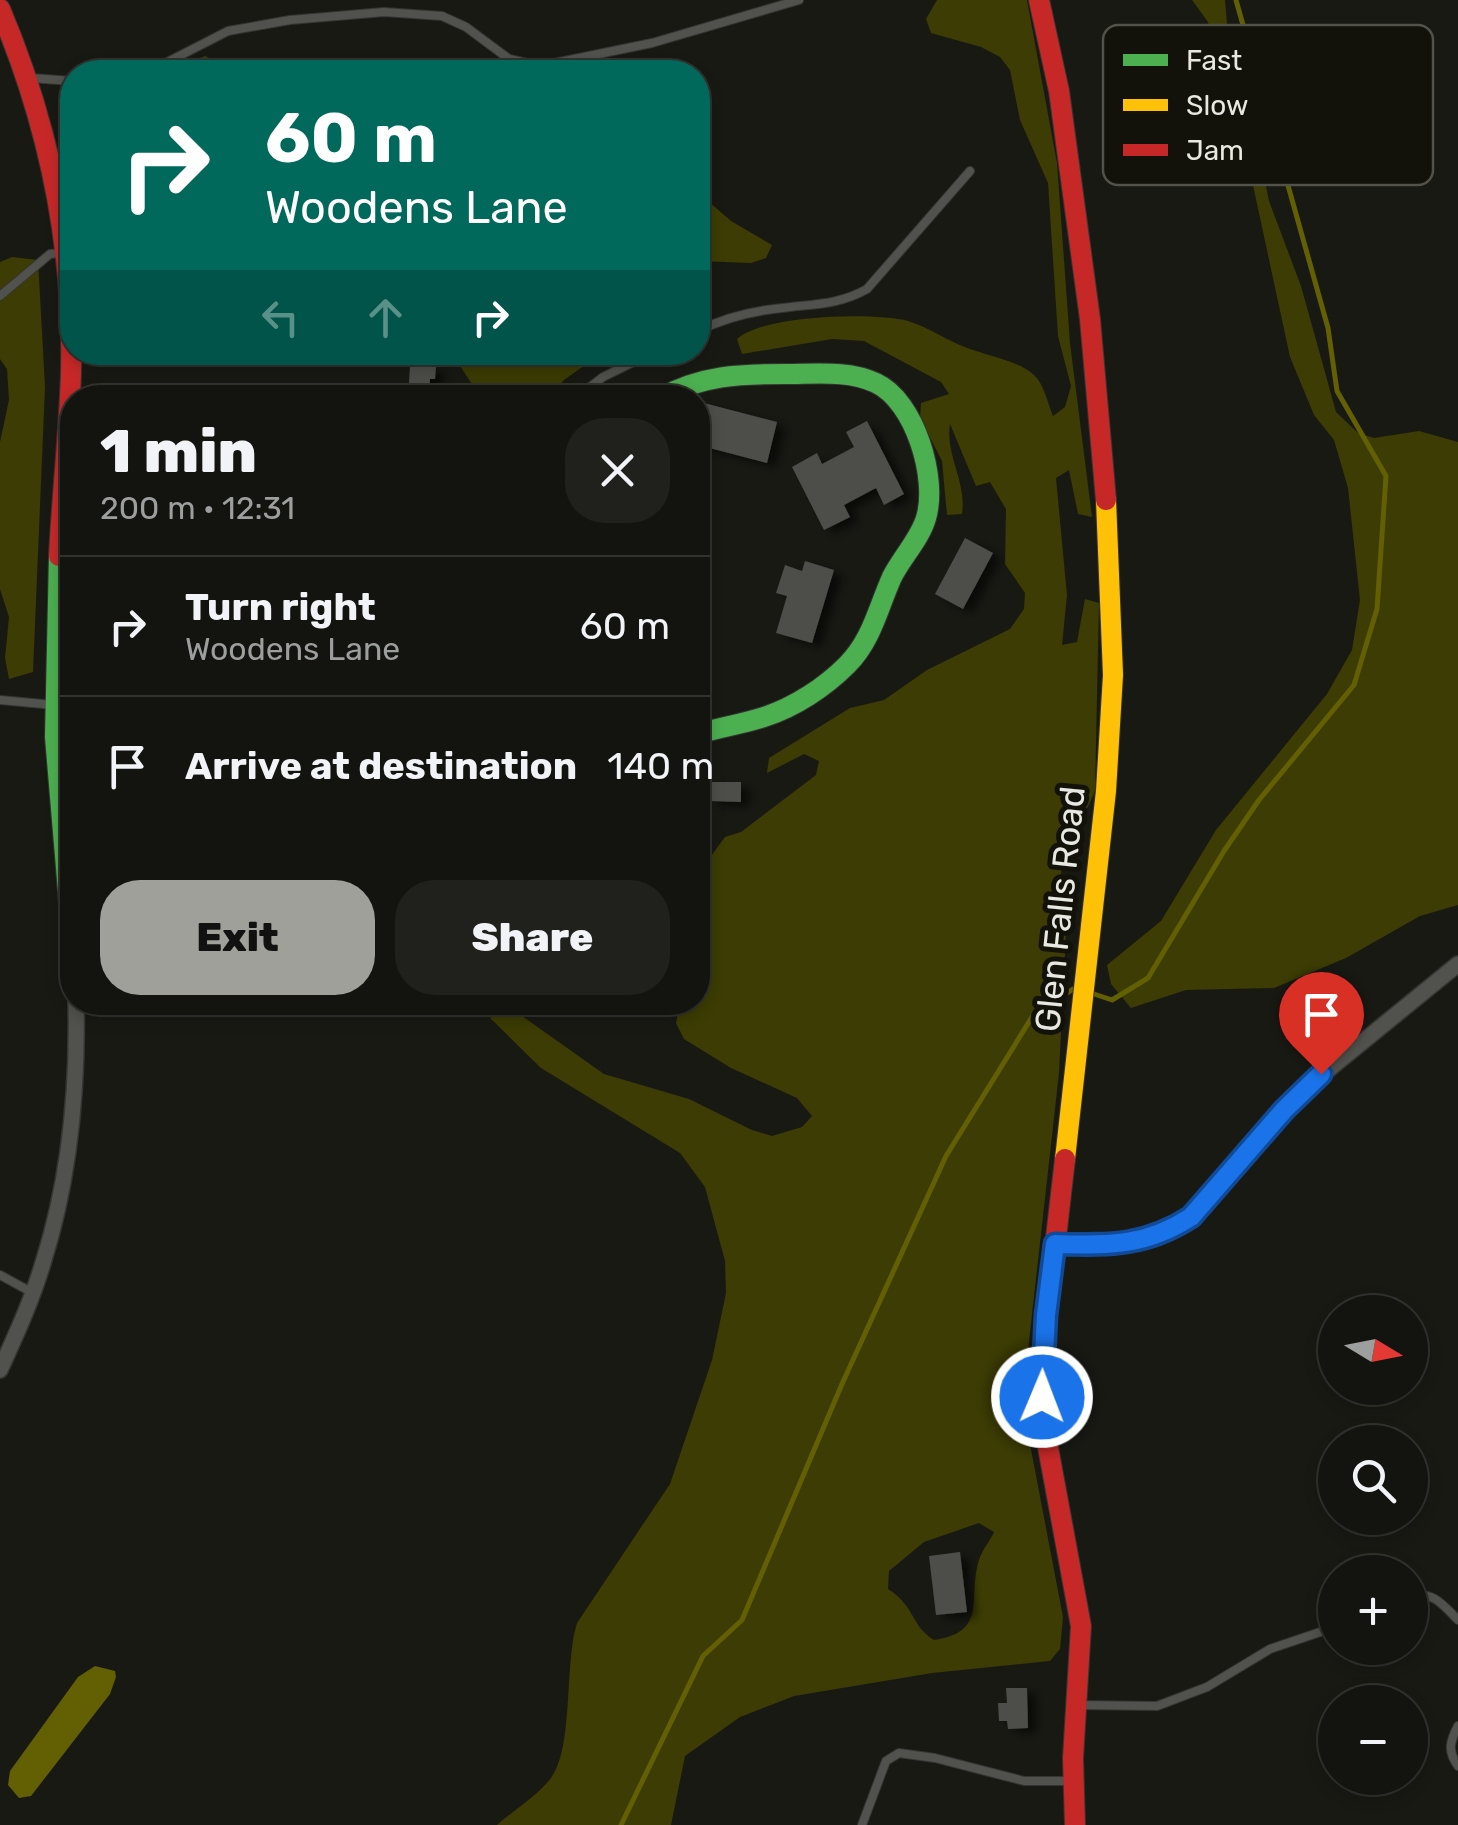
<!DOCTYPE html>
<html lang="en">
<head>
<meta charset="utf-8">
<style>
  :root { --surface:#13130f; --page:#20201d; --text:#f1f3f6; --muted:#9d9e9e; --line:#32322f; --accent:#9fa099 }
  body { margin:0; font-family:Rubik,sans-serif; background:var(--page); color:var(--text); height:100vh; display:flex; flex-direction:column; font-size:38px; white-space:nowrap }
  * { box-sizing:border-box; margin:0 }
  p { font-size:32px; color:var(--muted) }
  .icon { flex:none; width:55px; height:55px; fill:none; stroke:currentColor; stroke-width:2; stroke-linecap:round; stroke-linejoin:round }
  .map { position:relative; flex:1; overflow:hidden }
  .sheet { position:absolute; left:60px; top:385px; width:650px; height:630px; display:flex; flex-direction:column; background:var(--surface); border-radius:40px; box-shadow:0 5px 15px #0003,0 0 0 2px var(--line) }
  .sheet>* { flex:none }
  .guide { position:absolute; left:60px; top:60px; width:650px; height:305px; border-radius:40px; box-shadow:0 5px 15px #0003,0 0 0 2px var(--line); background:#00695c; color:#fff; overflow:hidden }
  .needle { width:65px; rotate:100deg }
  .buttons { position:absolute; left:1318px; top:1295px; display:grid; gap:20px }
  .buttons a { display:grid; place-items:center; width:110px; height:110px; border-radius:50%; background:var(--surface); box-shadow:0 5px 15px #0003,0 0 0 2px var(--line); font-size:50px }
  .pin { position:absolute; display:grid; place-items:center; width:85px; height:85px; color:#fff; margin:-102px -42px; border-radius:50% 50% 50% 0; rotate:-45deg; box-shadow:0 0 10px #0007 }
  .pin .icon { rotate:45deg }
  .me { position:absolute; width:110px; margin:-55px; rotate:1deg; stroke-linejoin:round; filter:drop-shadow(0 0 8px #0008) }
  .turn { display:flex; align-items:center; gap:35px; height:210px; padding:0 40px; font-size:45px }
  .turn .icon { width:130px; height:130px; stroke-width:2.5 }
  .turn b { display:block; font-size:70px; line-height:85px }
  .lanes { display:flex; align-items:center; height:95px; padding:0 40px; background:#0003; justify-content:center; gap:50px; direction:ltr }
  .lanes .off { opacity:.35 }
  .round { display:grid; place-items:center; flex:none; width:105px; height:105px; border-radius:40px; background:var(--page) }
  .overview { display:flex; align-items:center; justify-content:space-between; height:170px; padding:0 40px }
  h1 { font-size:60px; font-weight:800; line-height:75px }
  .button { display:flex; gap:20px; margin-top:auto; padding:20px 40px }
  .button a { flex:1; height:115px; border-radius:40px; background:var(--accent); color:#111; font-size:40px; font-weight:800; line-height:115px; text-align:center }
  .button a+a { background:var(--page); color:var(--text) }
  ul { padding:0; list-style:none }
  li { display:flex; align-items:center; gap:30px; height:140px; padding:0 40px; border-top:2px solid var(--line) }
  li div { flex:1 }
  li b { display:block; font-size:38px }
  li em { font-style:normal }
  .map>svg:first-child { display:block }
</style>
</head>
<body>
<div class="map">
<svg width="1458" height="1825" viewBox="0 0 1458 1825">
  <defs>
    <filter id="shadow"><feDropShadow dx="9" dy="5" stdDeviation="5" flood-color="#0009"/></filter>
  </defs>
  <rect width="100%" height="100%" fill="#191914"/>
  <path fill="#3c3c04" fill-rule="evenodd" d="M937,0H1027L1057,163L1070,343L1092,517L1078,514L1069,470L1056,478L1067,595L1062,645L1077,642L1085,599L1099,603L1095,791L1088,807L1076,814L1066,828L1063,843L1060,890L1066,932L1059,1073L1024,1386L1030,1444L1063,1617L1060,1649L1050,1661L932,1673L794,1696L740,1717L685,1756L671,1825H497C514,1810 537,1796 551,1778C574,1747 564,1664 577,1623L670,1484L712,1360L726,1293L725,1261L705,1187L680,1153L541,1068L490,1018L503,1011L522,1016L604,1074L689,1099L752,1130L772,1136L802,1127L812,1116L797,1098L731,1068L684,1039L676,1023L680,1003L698,1002V920L710,905L711,856L725,837L741,832L816,775L819,761L804,754L767,773L769,758L850,708L884,700L927,670L1010,629L1024,609L1025,593L1005,564L1006,509L990,482L976,486L950,424C945,455 967,482 962,514L947,515L942,461L920,418L921,403L949,394L941,382L864,341L832,339L742,354L737,339C762,315 873,312 908,321C929,327 949,342 970,349C989,356 1019,361 1034,375C1044,384 1048,404 1053,416L1065,407L1071,386L1058,336L1048,183L1020,120L1010,70L1000,57L981,47L931,33L926,19ZM979,1523L994,1532C990,1541 982,1550 979,1560C967,1598 989,1632 934,1640C910,1625 916,1607 888,1589L889,1571L924,1542Z
    M1192,0H1225L1230,60L1251,114L1269,201L1301,286L1336,412L1358,433L1374,438L1419,431L1458,442V905L1420,916L1346,958L1274,988L1186,990L1131,1008L1111,984L1107,965L1161,921L1216,830L1327,694L1352,650L1360,600L1348,488L1334,440L1314,415L1290,357L1248,162L1208,22Z
    M205,56L241,72H167Z
    M698,176L709,184V202L731,221L772,245L766,258L751,263L698,261Z
    M12,257L38,260L45,387L33,672L9,679L5,658L9,617L0,589V442L9,400L7,369L0,359V262Z
    M589,353L592,360L564,380L550,397H487L478,393L460,366L443,358L333,357L311,353Z"/>
  <path fill="#626003" d="M95,1666L115,1671L116,1677L110,1694L31,1796L19,1798L8,1785L10,1771L78,1677Z"/>
  <g fill="none" stroke-linecap="round" stroke-linejoin="round">
    <path stroke="#626003" stroke-width="5" d="M1088,992L1112,1000L1148,978L1224,851L1259,800L1354,685L1377,609L1386,476L1337,391L1328,328L1236,0
      M621,1825L703,1656L742,1620L842,1384L946,1156L1032,1017L1073,989L1077,990"/>
  </g>
  <path fill="#4d4d49" filter="url(#shadow)" d="M410,366L436,367L435,379H430L429,398H408Z
    M704,403L777,422L767,463L698,445V427Z
    M867,421L904,494L884,505L876,488L844,505L850,517L824,530L792,467L817,453L822,464L854,447L846,432Z
    M965,538L993,553L963,609L935,594Z
    M805,561L834,570L812,643L776,633L787,596L776,593L785,565L802,571Z
    M709,782H741V802L709,801Z
    M960,1552L967,1612L936,1615L929,1556Z
    M1006,1688H1027L1028,1728L1008,1729L1007,1721H999L998,1703H1007Z"/>
  <g fill="none" stroke-linecap="round" stroke-linejoin="round">
    <g stroke="#353532" stroke-width="10">
      <path id="lane" d="M148,72L228,31L290,20L384,12L442,16L466,27L509,59L540,66L652,43L799,0
        M31,78L72,81
        M0,296L50,254L61,253
        M698,331C724,318 752,311 782,308C812,304 839,305 867,289L970,171
        M576,398L603,377L654,352
        M0,700L54,705
        M0,1275L33,1293
        M1410,1597C1433,1590 1443,1605 1458,1620
        M1077,1705L1157,1706L1207,1687L1270,1649L1335,1627
        M1458,1726C1450,1741 1447,1751 1458,1766
        M862,1825L886,1761L899,1753L935,1758L1024,1781H1070"/>
    </g>
    <g stroke="#353532" stroke-width="18">
      <path id="street" d="M1055,1244L1130,1243L1153,1238L1191,1217L1301,1092L1458,964
        M0,1370C16,1335 32,1300 43,1263C69,1181 78,1088 76,1002"/>
    </g>
    <g stroke="#353532" stroke-width="22">
      <path id="fast" d="M661,398C701,375 741,374 786,374C815,374 849,370 876,383C915,401 938,479 926,518C920,539 902,557 892,577C878,608 872,640 847,665C825,687 795,707 764,717C743,724 720,727 698,734
        M59,556L55,737L72,939"/>
    </g>
    <g stroke="#353532" stroke-width="22">
      <path id="slow" d="M1065,1159L1106,791L1113,675L1106,500"/>
    </g>
    <g stroke="#353532" stroke-width="22">
      <path id="jam" d="M1039,0L1059,91L1090,319L1106,500
        M0,9C49,125 74,247 71,373C69,434 62,495 59,556
        M1065,1159L1042,1360L1047,1442L1081,1626L1073,1758L1075,1825"/>
    </g>
    <use href="#lane" stroke="#51514d" stroke-width="8"/>
    <use href="#street" stroke="#51514d" stroke-width="15"/>
    <use href="#fast" stroke="#4caf50" stroke-width="20"/>
    <use href="#slow" stroke="#ffc107" stroke-width="20"/>
    <use href="#jam" stroke="#c62828" stroke-width="20"/>
  </g>
  <g fill="none" stroke-linecap="round" stroke-linejoin="round">
    <g stroke="#114b97" stroke-width="25">
      <path id="route" d="M1042,1397L1046,1315L1055,1244C1109,1245 1144,1247 1191,1217L1284,1110L1321,1074"/>
    </g>
    <use href="#route" stroke="#1a73e8" stroke-width="18"/>
  </g>
  <g text-anchor="middle" dominant-baseline="central" stroke-width="10" stroke-linejoin="round" paint-order="stroke">
    <g font-size="35" fill="#e7e8e1" stroke="#12120a">
      <text transform="translate(1060 909) rotate(-84)">Glen Falls Road</text>
    </g>
  </g>
  <rect x="1103" y="25" width="330" height="160" rx="15" fill="#12120a" stroke="#52524a" stroke-width="2.5"/>
  <rect x="1123" y="54" width="45" height="12" fill="#4caf50"/>
  <rect x="1123" y="99" width="45" height="12" fill="#ffc107"/>
  <rect x="1123" y="144" width="45" height="12" fill="#c62828"/>
  <g font-size="28" fill="#e7e8e1">
    <text x="1186" y="70">Fast</text>
    <text x="1186" y="115">Slow</text>
    <text x="1186" y="160">Jam</text>
  </g>
</svg>
<div class="buttons">
<a><svg class="needle" viewBox="-14 -14 28 28"><path d="M0-13l5 13h-10z" fill="#e53935"/><path d="M0 13l5-13h-10z" fill="#9d9e9e"/></svg></a>
<a><svg class="icon" aria-label="search" viewBox="0 0 24 24"><circle cx="10" cy="10" r="6"/><path d="M15 15l6 6"/></svg></a>
<a>+</a>
<a>−</a>
</div>
<div class="pin" style="left:1321px;top:1074px;background:#d93025"><svg class="icon" aria-label="arrive" viewBox="0 0 24 24"><path d="M6 21V4h12l-3 4 3 4H6"/></svg></div>
<svg class="me" style="left:1042px;top:1397px" viewBox="-20 -20 40 40"><circle r="17" fill="#1a73e8" stroke="#fff" stroke-width="3"/><path d="M0-11L8 9 0 5-8 9z" fill="#fff"/></svg>
<div class="guide">
<div class="turn"><svg class="icon" aria-label="right" viewBox="0 0 24 24"><path d="M7 20v-9h11M14 6l5 5-5 5"/></svg><div><b>60 m</b>Woodens Lane</div></div>
<div class="lanes"><svg class="icon off" aria-label="left" viewBox="0 0 24 24"><path d="M17 20v-9H6M10 6l-5 5 5 5"/></svg><svg class="icon off" aria-label="ahead" viewBox="0 0 24 24"><path d="M12 20V5M6 11l6-6 6 6"/></svg><svg class="icon" aria-label="right" viewBox="0 0 24 24"><path d="M7 20v-9h11M14 6l5 5-5 5"/></svg></div>
</div>
<section class="sheet">
<div class="overview"><div><h1>1 min</h1><p>200 m · 12:31</p></div><a class="round"><svg class="icon" aria-label="close" viewBox="0 0 24 24"><path d="M6 6l12 12M18 6L6 18"/></svg></a></div>
<ul>
<li><svg class="icon" aria-label="right" viewBox="0 0 24 24"><path d="M7 20v-9h11M14 6l5 5-5 5"/></svg><div><b>Turn right</b><p>Woodens Lane</p></div><em>60 m</em></li>
<li><svg class="icon" aria-label="arrive" viewBox="0 0 24 24"><path d="M6 21V4h12l-3 4 3 4H6"/></svg><div><b>Arrive at destination</b></div><em>140 m</em></li>
</ul>
<div class="button"><a>Exit</a><a>Share</a></div>
</section>
</div>
</body>
</html>
